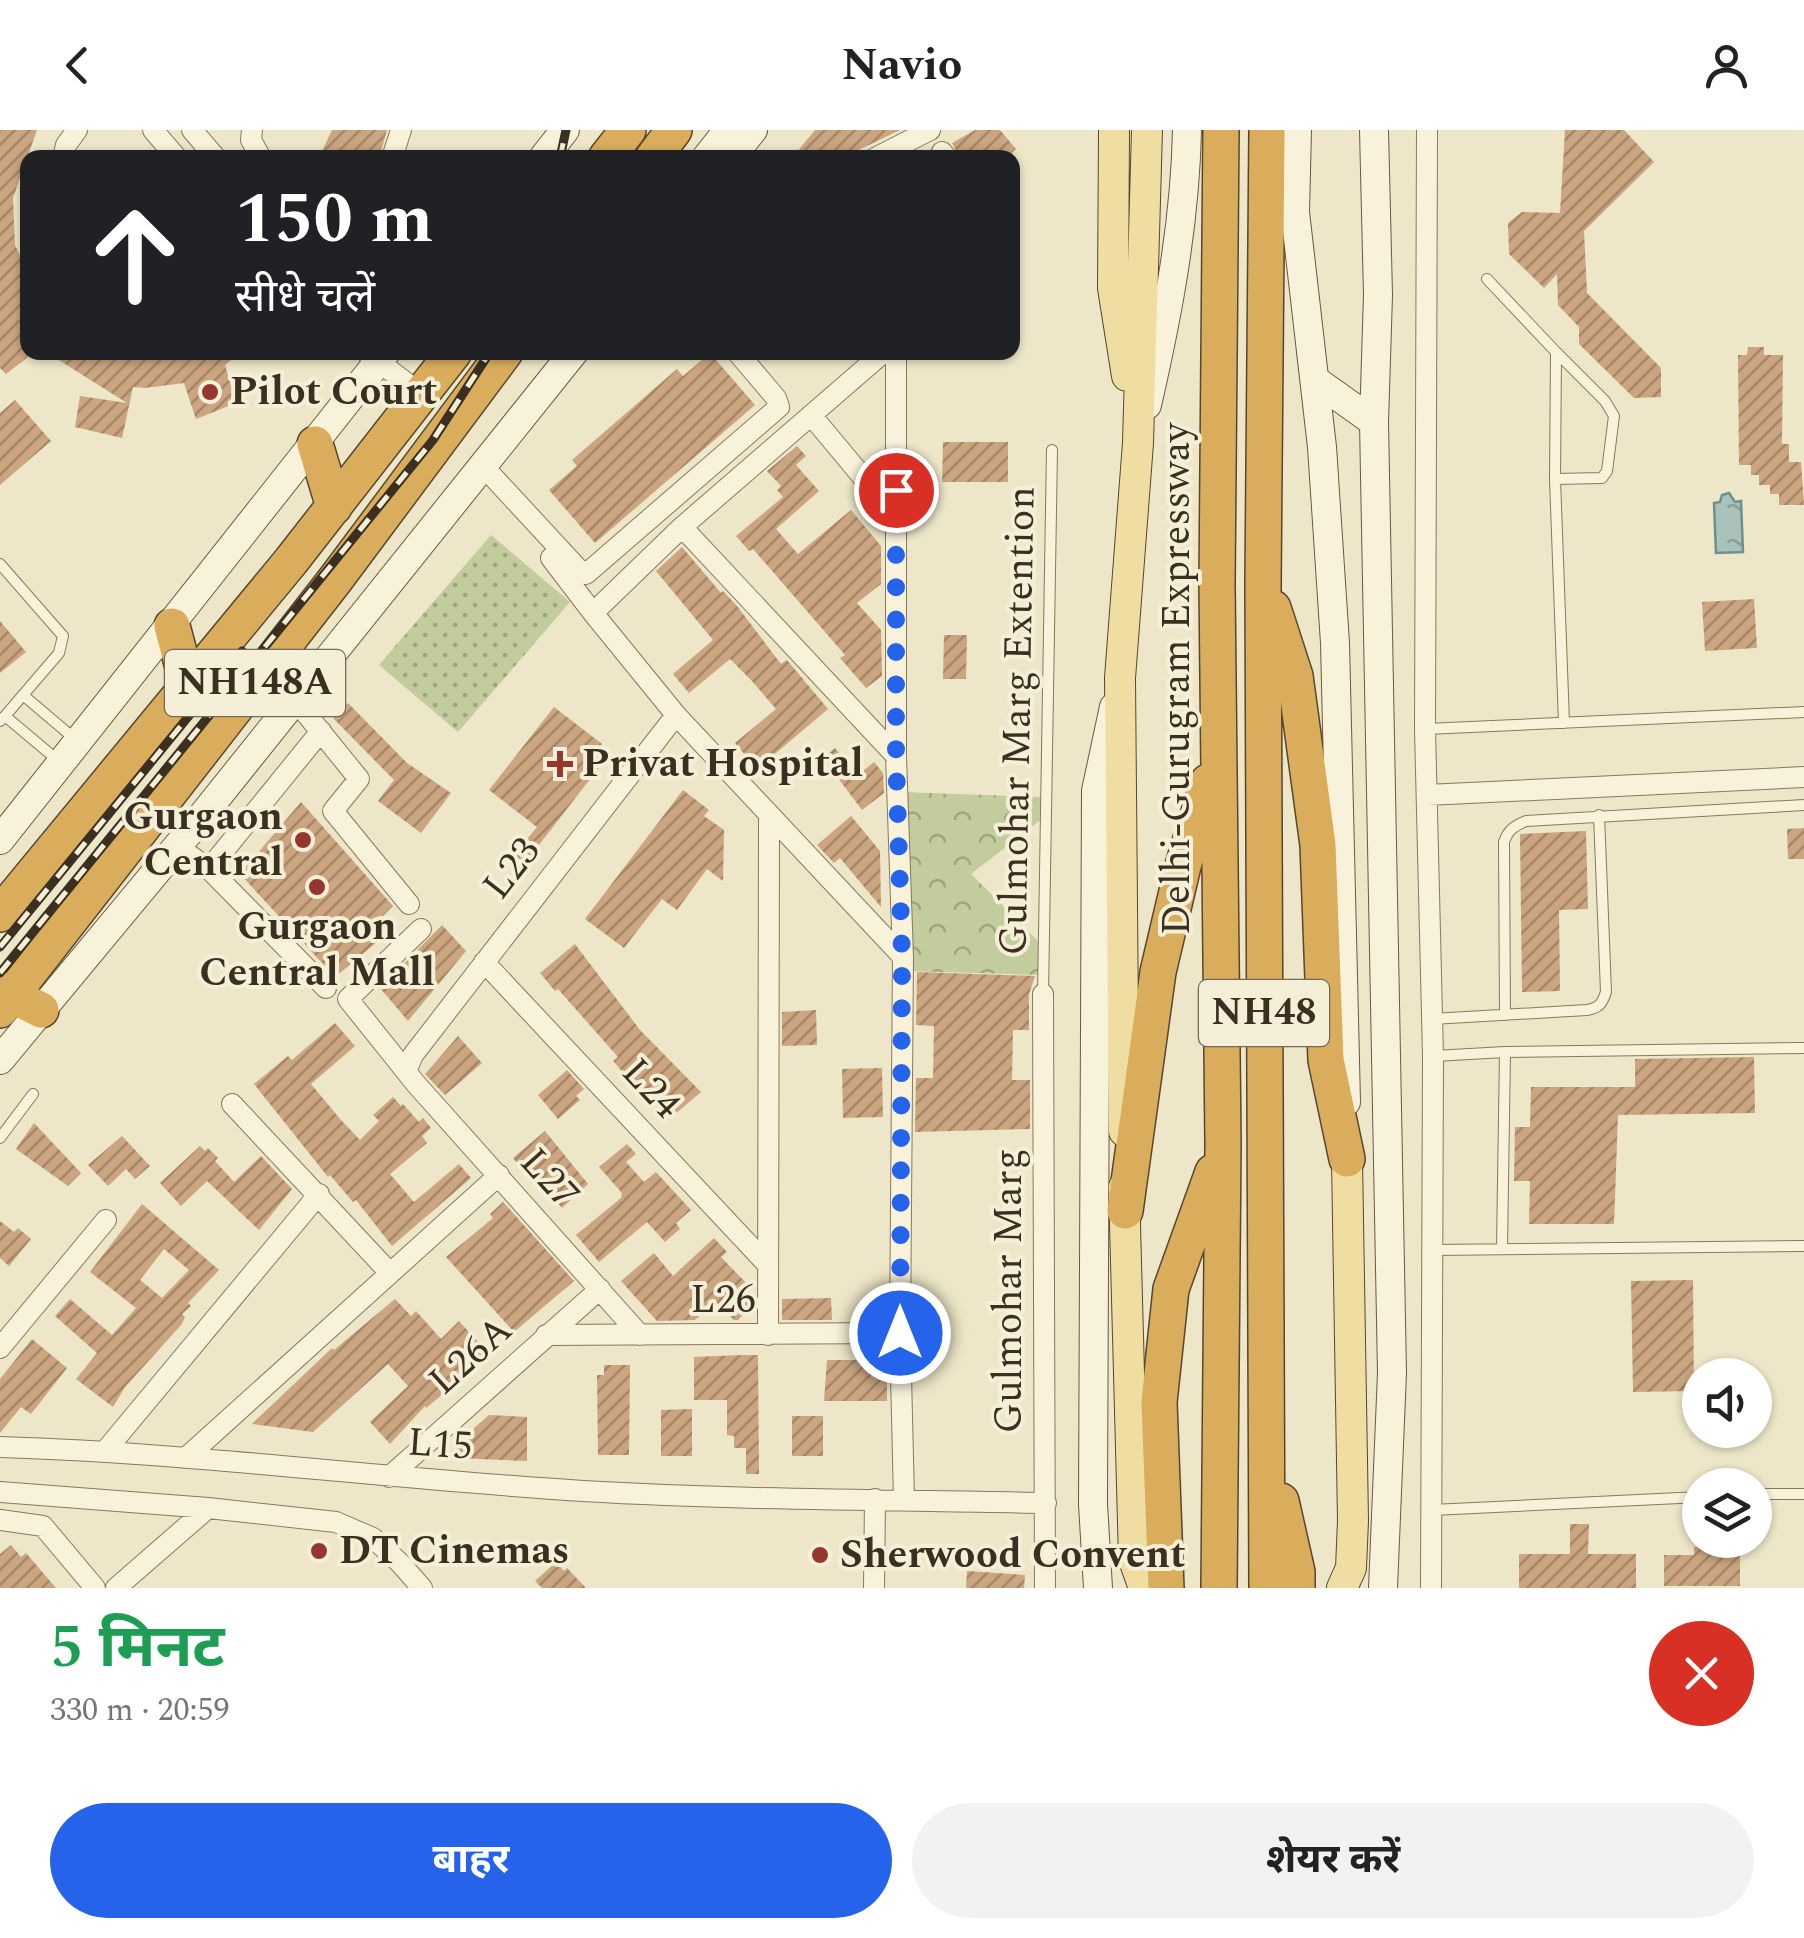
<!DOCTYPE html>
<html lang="hi">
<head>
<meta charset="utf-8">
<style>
  :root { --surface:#fff; --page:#f2f2f2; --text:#222; --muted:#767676; --accent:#2563eb }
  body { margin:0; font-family:Spectral,"Noto Sans Devanagari",serif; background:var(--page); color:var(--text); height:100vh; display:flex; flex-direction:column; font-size:38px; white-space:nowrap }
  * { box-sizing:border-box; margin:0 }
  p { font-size:32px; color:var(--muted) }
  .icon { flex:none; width:55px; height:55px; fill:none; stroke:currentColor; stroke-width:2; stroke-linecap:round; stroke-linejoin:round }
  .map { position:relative; height:1458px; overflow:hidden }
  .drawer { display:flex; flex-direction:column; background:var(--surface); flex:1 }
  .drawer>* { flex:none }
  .hud { position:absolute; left:20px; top:20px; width:1000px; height:210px; border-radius:20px; box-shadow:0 2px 8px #0004; background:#202124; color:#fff; overflow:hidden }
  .fabs { position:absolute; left:1682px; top:1228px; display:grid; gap:20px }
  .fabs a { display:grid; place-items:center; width:90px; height:90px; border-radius:50%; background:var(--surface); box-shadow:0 2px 8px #0004; font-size:50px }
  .pin { position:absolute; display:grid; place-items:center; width:85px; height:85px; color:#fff; margin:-42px; border:5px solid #fff; border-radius:50%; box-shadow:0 2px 10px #0007 }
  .me { position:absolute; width:110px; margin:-55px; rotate:0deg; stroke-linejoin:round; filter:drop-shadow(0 0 8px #0008) }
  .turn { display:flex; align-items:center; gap:35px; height:210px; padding:0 50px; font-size:45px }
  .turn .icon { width:130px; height:130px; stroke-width:2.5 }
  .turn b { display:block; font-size:70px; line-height:85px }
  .round { display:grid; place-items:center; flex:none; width:105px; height:105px; border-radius:52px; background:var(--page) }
  .headline { display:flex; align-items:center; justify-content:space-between; height:170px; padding:0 50px }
  h1 { font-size:60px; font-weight:700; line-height:75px; color:#1e9e55 }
  .action { display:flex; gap:20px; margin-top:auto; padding:20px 50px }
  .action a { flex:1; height:115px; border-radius:60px; background:var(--accent); color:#fff; font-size:40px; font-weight:700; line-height:115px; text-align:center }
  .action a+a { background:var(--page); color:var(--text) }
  header { display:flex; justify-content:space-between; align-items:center; height:130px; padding:0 50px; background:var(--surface); font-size:45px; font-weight:700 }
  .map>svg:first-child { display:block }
</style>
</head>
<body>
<header><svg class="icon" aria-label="back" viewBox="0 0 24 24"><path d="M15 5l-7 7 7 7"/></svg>Navio<svg class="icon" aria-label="person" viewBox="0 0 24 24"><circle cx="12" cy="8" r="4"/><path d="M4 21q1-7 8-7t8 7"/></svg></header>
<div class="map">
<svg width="1804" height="1458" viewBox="0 0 1804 1458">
  <defs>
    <pattern id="park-crowns" width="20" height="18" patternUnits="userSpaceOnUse" patternTransform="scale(2.5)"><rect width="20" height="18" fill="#c2cc9c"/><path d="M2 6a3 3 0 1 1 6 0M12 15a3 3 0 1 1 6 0" fill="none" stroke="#9fa67f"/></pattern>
    <pattern id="garden-dots" width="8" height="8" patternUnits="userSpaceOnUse" patternTransform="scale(2.5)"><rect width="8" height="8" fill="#c2cc9c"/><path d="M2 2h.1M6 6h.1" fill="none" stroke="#9fa67f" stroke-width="1.8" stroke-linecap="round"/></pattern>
    <pattern id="water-ripples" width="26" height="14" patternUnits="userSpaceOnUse" patternTransform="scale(2.5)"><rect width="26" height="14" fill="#a9c2bc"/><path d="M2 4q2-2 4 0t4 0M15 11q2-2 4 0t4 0" fill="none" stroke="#8b9e98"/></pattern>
    <pattern id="building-hatch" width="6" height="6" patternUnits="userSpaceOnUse" patternTransform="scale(2.5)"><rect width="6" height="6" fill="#caa57f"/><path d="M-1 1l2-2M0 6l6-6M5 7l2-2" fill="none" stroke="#a58768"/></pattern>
  </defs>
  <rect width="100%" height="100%" fill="#ede6c8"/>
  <path fill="url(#park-crowns)" d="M901,662L1042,667L1048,684L971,744L1045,818L1044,845L906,841Z"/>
  <path fill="url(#garden-dots)" d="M491,405L570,472L458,602L379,535Z"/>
  <path fill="url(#water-ripples)" stroke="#6f908b" stroke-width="2.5" d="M1729,363L1735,372L1741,371L1743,422L1716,423L1714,373L1720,372L1722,365Z"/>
  <path fill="url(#building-hatch)" fill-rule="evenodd" d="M0,0H37L13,68L15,115L28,141V227L6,244L0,238Z
    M332,0H387L379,28H337L322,21Z
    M815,0H900L842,28H792Z
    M975,0H1000L1016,19L1006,28H960L952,13Z
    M1565,0H1624L1654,32L1584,101L1587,163L1661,238V267L1634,268L1579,214V197L1558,175L1557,144L1544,158L1509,124L1508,93L1522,82L1560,83Z
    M1748,217H1764V225H1783L1782,314H1789V332H1801L1804,375H1779V364H1770V355H1759V345H1751V335H1739L1738,225H1747Z
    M46,222H241L225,235L236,273L196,289L184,253L145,258L133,257L122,308L75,297L80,266L127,273Z
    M710,223L755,275L595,413L549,360L577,336L572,330L677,239L683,246Z
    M15,270L51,311L0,355V283Z
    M943,312H1008V352H942Z
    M797,316L806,326L796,335L819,361L776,399L798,424L851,380L881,416V454L857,473L881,500L882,546L866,558L840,528L845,525L753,419L749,421L736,406L783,367L777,360L781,356L767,341Z
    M682,417L721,463L723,461L737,476L781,534L787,530L828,579L757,639L735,613L776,579L751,550L730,529L689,563L673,544L713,510L656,441Z
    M1754,469L1757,518L1705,521L1702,472Z
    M0,491L26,522L0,543Z
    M944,505H967L966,549H943Z
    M348,573L407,633L451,663L421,703L378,671L394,650L333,588Z
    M554,577L602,614L598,619L608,626L525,733L514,725L537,697L489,660Z
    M835,618L858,645L874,632L883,643L884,663L862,680L823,628Z
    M683,660L709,680L704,686L724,700L723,751L707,739L677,780L662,769L624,818L585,789Z
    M301,672L393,776L379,790L389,802L335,847L240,744Z
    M851,686L880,721L881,777L840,728L834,733L817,715Z
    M1804,698V729H1788L1787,699Z
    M1586,701L1588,779L1559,780L1560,861L1522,862L1520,704Z
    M442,795L466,821L408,891L380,858Z
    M575,814L640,900L701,962L668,990L632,947L629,949L613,931L618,927L558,859L555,861L540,843Z
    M917,842L1035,846L1029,864V900H1013L1012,950H1030V999L915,1002L916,948H933L934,896L916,895Z
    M816,880L817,915L782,916V882Z
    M335,893L355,916L311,954L341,990L360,1010L379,991L373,985L393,967L401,976L403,974L419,992L423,988L431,998L422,1006L427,1013L390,1044L414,1072L459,1034L471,1048L392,1116L356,1070L353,1072L330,1045L328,1047L254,954L288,926L292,930Z
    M458,906L482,933L445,965L425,944Z
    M1754,927L1755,983L1618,985L1614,1094H1529L1530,1051H1514L1515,997H1530L1531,957H1635V929Z
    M882,938L883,987L843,988L842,939Z
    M567,940L584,959L576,966L580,970L558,989L538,965Z
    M34,993L81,1043L68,1056L16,1019Z
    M545,1001L588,1054L562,1078L539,1051L535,1055L513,1028Z
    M122,1006L150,1036L135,1049L126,1039L108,1056L88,1035Z
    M627,1014L636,1024L626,1032L644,1052L656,1042L691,1080L676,1093L680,1099L665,1112L647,1092L599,1132L576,1105L621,1068L622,1063L599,1037Z
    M200,1016L205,1021L208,1018L218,1028L215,1031L234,1052L261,1026L292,1059L259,1100L207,1051L181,1076L160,1053Z
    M503,1072L574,1151L514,1202L446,1127L493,1088L490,1084Z
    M142,1074L219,1140L188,1173L191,1176L182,1184L185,1187L182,1194L125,1257L113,1277L76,1249L97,1223L55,1186L70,1169L112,1205L136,1178L90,1142ZM164,1119L189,1140L162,1168L140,1150Z
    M0,1091L14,1102L18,1098L31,1109L9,1136L0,1128Z
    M714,1108L727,1122L721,1127L748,1155L750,1177L738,1190H734L716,1172L695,1190L657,1191L621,1151L654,1123L673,1146Z
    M1693,1150L1694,1261L1633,1262L1631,1151Z
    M831,1168L832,1190H782V1169Z
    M395,1169L411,1186L416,1181L441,1209L459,1191L490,1225L426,1278L425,1276L390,1314L370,1292L408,1256L388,1234L313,1302L252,1294L332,1218L334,1220Z
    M32,1209L67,1238L31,1284L21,1277L0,1303V1249Z
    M743,1225H758L759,1344H746V1318H734V1306L727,1305V1270H694V1227Z
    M858,1227H887V1271H824L827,1230H858Z
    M604,1235H630L629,1325H598L597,1245H604Z
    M692,1279V1326H661V1280Z
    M489,1285L527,1287V1331L456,1328L457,1313Z
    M792,1286H823V1326H792Z
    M1570,1394H1589L1588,1424H1636V1458H1519V1424H1570Z
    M11,1415L21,1427L26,1423L56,1458H0V1424Z
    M1694,1417H1711V1425H1740V1456H1664V1425H1694Z
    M556,1432L564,1441L567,1438L586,1458H542L535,1451Z
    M967,1441L1025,1445L1024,1458H966Z"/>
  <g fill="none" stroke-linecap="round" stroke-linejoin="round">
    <g stroke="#89785d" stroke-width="12">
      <path id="lane" d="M1487,149L1556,222L1555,349L1564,593
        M1555,349L1602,348L1607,341L1614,286L1605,271L1556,222
        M0,434L63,506L59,523L23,565L76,610
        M5,586L23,565
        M0,591L5,586L61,633
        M1426,599L1804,582
        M1043,864L1052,320
        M1505,885L1504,712C1508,700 1514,696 1526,691L1804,675
        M1432,889L1587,880C1599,878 1602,874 1606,862L1599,685
        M1434,926L1505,922L1804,918
        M0,1008L33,964
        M1502,1117L1505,922
        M1432,1120L1804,1116
        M1755,1364H1804
        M1432,1380L1700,1367"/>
    </g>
    <g stroke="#89785d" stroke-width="22">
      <path id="street" d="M153,0L177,28
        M192,0L216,28
        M252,0L251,10L261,28
        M1427,0L1425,599L1433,926L1431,1458
        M942,22L947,28
        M63,28L66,15L77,0
        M392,28L401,0
        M875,28L930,0
        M366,222L421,264
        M884,222L682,397L593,483L676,585L903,827
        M896,222V626L903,827L900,1203L904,1370
        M811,285L896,387
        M483,336L582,443L586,444L779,277L776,268L737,222
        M682,397L896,626
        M551,428L593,483
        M295,570L359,649L333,681L409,774
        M1427,665L1804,647
        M177,716L209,739L326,858
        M209,739L321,601
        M421,799L348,869L416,954L640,1205
        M484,832L767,1134
        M1043,864L1045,1458
        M407,939L413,925L676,585
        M232,974L390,1143
        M546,1205L900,1203
        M768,1205L769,686
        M0,1218L106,1090
        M0,1317C195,1323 388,1349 583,1361C737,1370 892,1370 1046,1373
        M106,1320L319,1064
        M188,1326L499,1045
        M389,1347L600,1159
        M0,1362L208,1378L336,1392L373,1408L400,1433L422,1458
        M0,1390L43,1396L95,1458
        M116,1458L208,1378
        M874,1458L875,1369"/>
    </g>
    <g stroke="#6b5940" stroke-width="30">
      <path id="secondary" d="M1297,0L1295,82L1322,317L1335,513L1346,972
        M1374,0L1378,165L1374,292L1392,1243L1383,1458
        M543,28L565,0
        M706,28L728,0
        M730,28L753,0
        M1315,250L1374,292
        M1147,275C1168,183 1185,94 1187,0
        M0,710L386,222
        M0,930L190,701L574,222
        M1098,1458L1093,1374L1096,661L1114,577"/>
    </g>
    <g stroke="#574631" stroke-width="32">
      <path id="primary" d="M1114,0L1113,158L1127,246
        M1124,1001L1120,548L1138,313L1147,0
        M1124,1057L1134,1430L1144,1458
        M1342,1458L1351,1438L1353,1391L1347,1029"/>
    </g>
    <g stroke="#574631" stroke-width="38">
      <path id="highway" d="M1267,0L1263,454L1267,1458
        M606,28L628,0
        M653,28L674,0
        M315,314L334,377
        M1273,478L1295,546L1318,715L1326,930L1347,1029
        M172,496L188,556
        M0,784L291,431L454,222
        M0,859L41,880
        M0,880L335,450L505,222
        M1125,1081L1158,842L1183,736L1208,652
        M1281,1371L1297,1442V1458
        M1166,1458L1159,1272L1171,1159L1213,1042
        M1219,1458L1223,1014L1217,454L1221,0"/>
    </g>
    <use href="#lane" stroke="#f8f2db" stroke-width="10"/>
    <use href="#street" stroke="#f8f2db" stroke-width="20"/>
    <use href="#secondary" stroke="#f8f2db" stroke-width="28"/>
    <use href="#primary" stroke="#efdda2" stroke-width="30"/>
    <use href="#highway" stroke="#d9ad5c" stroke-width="35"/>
    <g stroke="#3a2f20" stroke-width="9">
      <path id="rail" d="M560,28L566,0
        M0,817L242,521
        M0,843L433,310L490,222"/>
    </g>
    <use href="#rail" stroke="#f5efd7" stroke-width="5" stroke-dasharray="15" stroke-linecap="butt"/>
  </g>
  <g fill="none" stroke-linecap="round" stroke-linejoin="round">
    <path stroke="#2563eb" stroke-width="18" stroke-dasharray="0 32.4" d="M896,360V626L902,827L900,1203"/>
  </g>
  <g fill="#96372f" stroke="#f5efd7" stroke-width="4">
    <circle cx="210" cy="262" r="10"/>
    <path d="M555 619h10v10h10v10h-10v10h-10v-10h-10v-10h10z"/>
    <circle cx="303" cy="710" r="10"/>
    <circle cx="317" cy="757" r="10"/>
    <circle cx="319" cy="1421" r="10"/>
    <circle cx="820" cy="1425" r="10"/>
  </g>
  <g text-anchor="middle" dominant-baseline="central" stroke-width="8" stroke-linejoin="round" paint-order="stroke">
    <g fill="#f5efd7" stroke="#726957" stroke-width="2.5">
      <rect x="165" y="520" width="180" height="66" rx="8"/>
      <rect x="1199" y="850" width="130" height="66" rx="8"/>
    </g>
    <g font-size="38" font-weight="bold" fill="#3a2f20">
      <text x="255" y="553">NH148A</text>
      <text x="1264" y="883">NH48</text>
    </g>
    <g font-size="40" font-weight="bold" fill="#3a2f20" stroke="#f5efd7" text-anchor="start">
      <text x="230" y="262">Pilot Court</text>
      <text x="582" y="634">Privat Hospital</text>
      <text x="283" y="687" text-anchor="end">Gurgaon<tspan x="283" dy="46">Central</tspan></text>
      <text x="317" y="797" text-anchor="middle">Gurgaon<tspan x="317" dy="46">Central Mall</tspan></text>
      <text x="339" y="1421">DT Cinemas</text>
      <text x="840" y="1425">Sherwood Convent</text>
    </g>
    <g font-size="40" fill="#3a2f20" stroke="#f5efd7">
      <text transform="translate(1177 549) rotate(-90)">Delhi-Gurugram Expressway</text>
      <text transform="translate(1018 591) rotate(-89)">Gulmohar Marg Extention</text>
      <text transform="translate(512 739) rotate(-52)">L23</text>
      <text transform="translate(651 959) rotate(47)">L24</text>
      <text transform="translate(549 1049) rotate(48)">L27</text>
      <text transform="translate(1009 1161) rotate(-90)">Gulmohar Marg</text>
      <text x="723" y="1170">L26</text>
      <text transform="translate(471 1226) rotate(-42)">L26A</text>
      <text transform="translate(440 1315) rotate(4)">L15</text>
    </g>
  </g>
</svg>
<div class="fabs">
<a><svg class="icon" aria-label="sound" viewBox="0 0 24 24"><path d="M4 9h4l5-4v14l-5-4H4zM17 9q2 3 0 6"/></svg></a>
<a><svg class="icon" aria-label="layers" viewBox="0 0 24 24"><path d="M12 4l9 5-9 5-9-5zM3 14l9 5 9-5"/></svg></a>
</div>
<div class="pin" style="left:896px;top:360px;background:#d93025"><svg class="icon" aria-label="arrive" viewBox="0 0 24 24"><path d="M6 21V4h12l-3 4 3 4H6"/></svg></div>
<svg class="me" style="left:900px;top:1203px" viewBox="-20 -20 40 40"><circle r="17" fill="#2563eb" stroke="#fff" stroke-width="3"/><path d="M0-11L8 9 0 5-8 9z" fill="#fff"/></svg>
<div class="hud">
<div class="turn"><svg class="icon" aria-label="ahead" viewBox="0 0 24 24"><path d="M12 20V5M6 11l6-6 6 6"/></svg><div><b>150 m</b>सीधे चलें</div></div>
</div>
</div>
<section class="drawer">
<div class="headline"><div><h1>5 मिनट</h1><p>330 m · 20:59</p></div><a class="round" style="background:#d93025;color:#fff"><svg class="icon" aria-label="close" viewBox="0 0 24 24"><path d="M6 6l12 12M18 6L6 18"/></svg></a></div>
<div class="action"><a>बाहर</a><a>शेयर करें</a></div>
</section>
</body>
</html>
